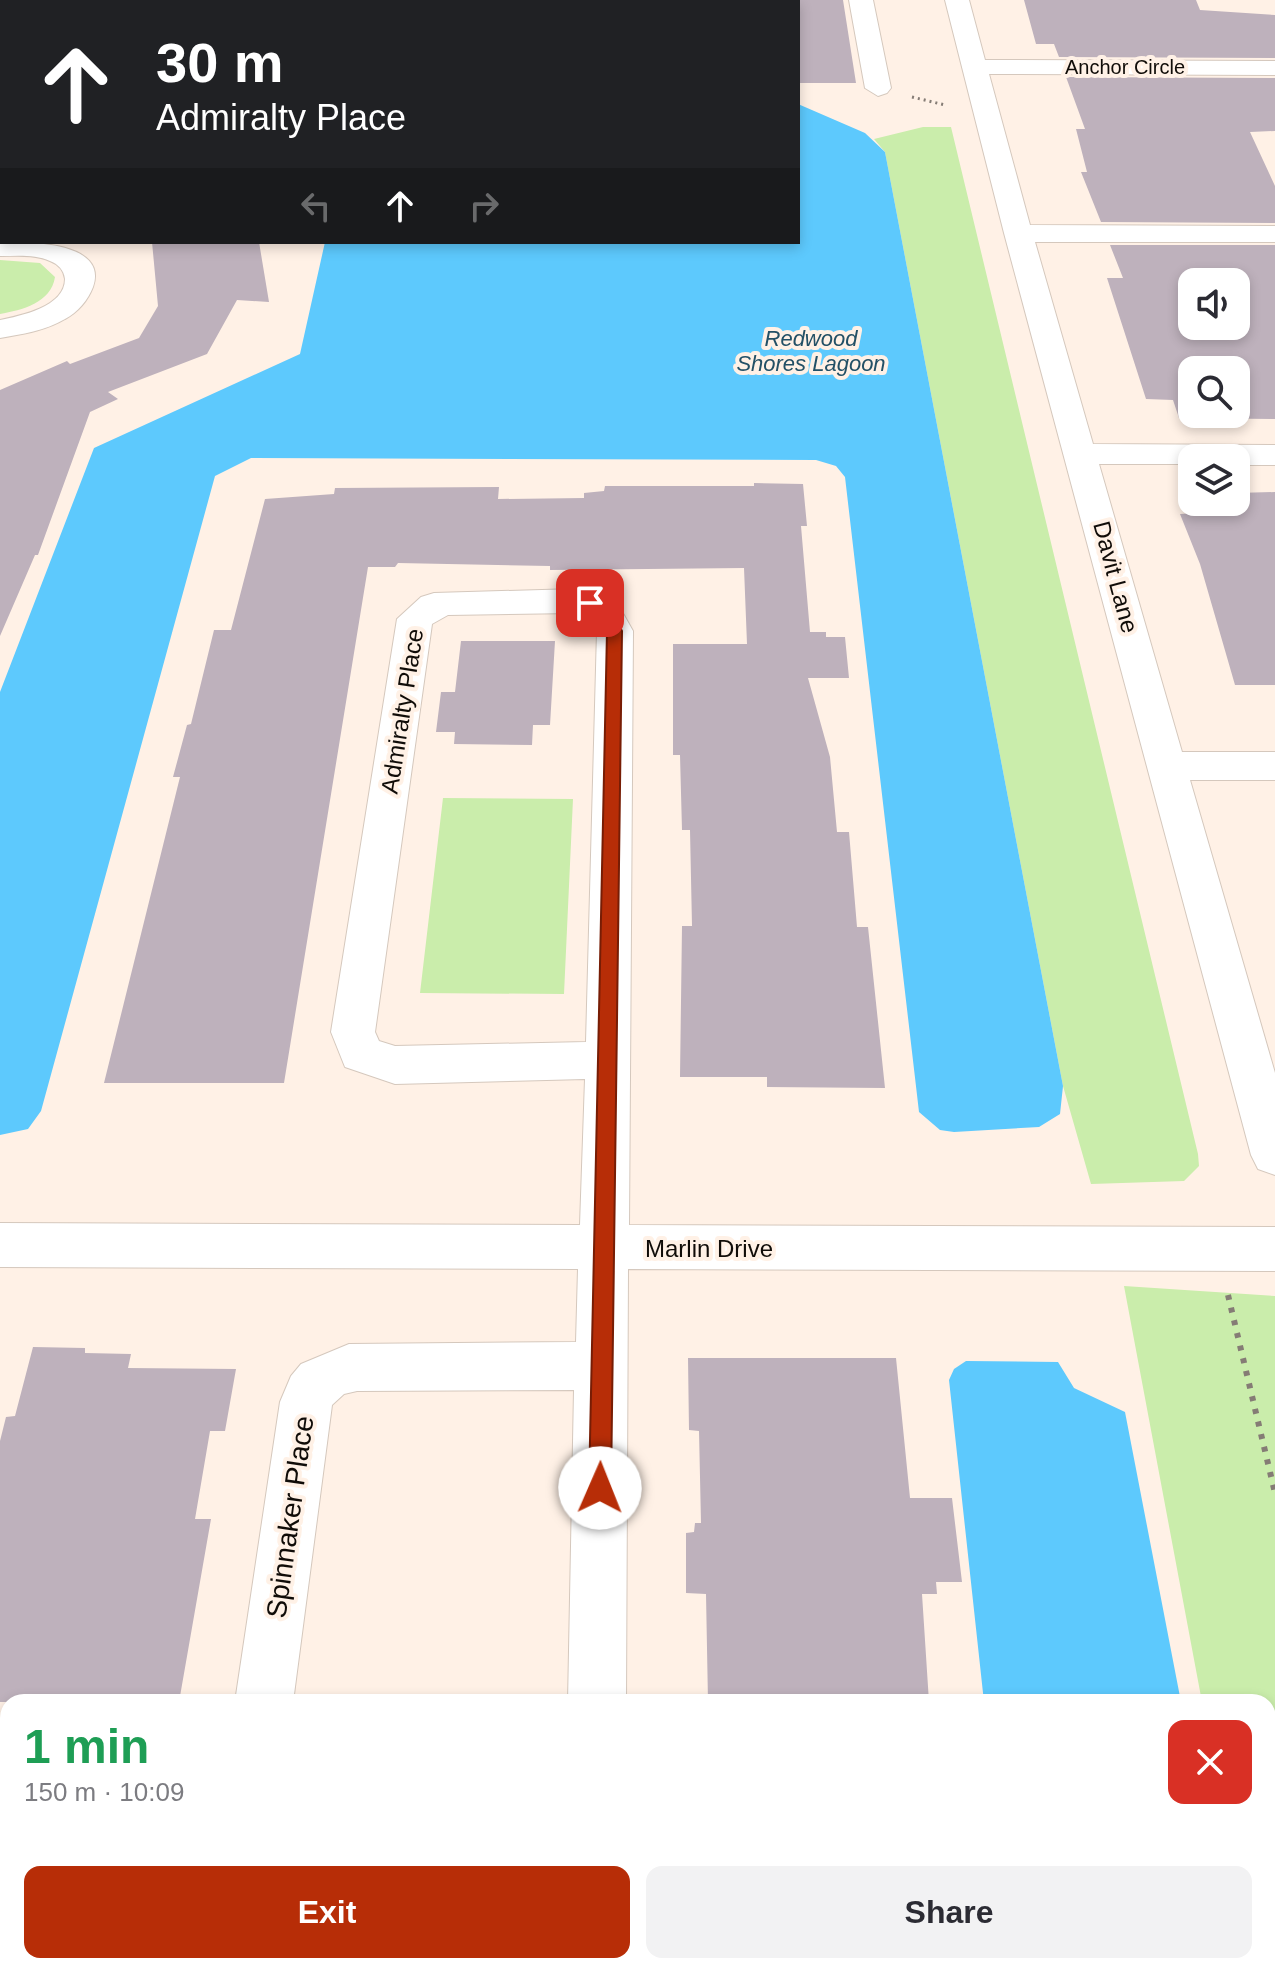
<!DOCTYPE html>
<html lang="en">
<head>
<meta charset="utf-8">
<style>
  :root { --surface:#fff; --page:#f2f2f3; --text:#2b2b33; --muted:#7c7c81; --accent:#b72d07 }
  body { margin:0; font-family:Helvetica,sans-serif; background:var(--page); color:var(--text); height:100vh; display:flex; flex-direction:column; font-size:30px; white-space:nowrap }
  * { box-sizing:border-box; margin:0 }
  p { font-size:26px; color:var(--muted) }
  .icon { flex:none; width:44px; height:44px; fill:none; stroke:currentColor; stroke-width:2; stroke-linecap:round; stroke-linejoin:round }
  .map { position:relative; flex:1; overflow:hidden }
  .panel { position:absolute; left:0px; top:1694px; width:1276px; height:280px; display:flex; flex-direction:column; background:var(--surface); border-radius:24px 24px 0 0; box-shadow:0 4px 12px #0003 }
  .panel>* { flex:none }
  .guide { position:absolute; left:0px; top:0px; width:800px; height:244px; box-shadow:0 4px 12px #0003; background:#202124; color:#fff; overflow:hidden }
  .fabs { position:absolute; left:1178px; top:268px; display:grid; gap:16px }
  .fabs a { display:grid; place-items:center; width:72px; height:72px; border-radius:16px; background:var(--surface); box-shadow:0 4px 12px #0003; font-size:40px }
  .pin { position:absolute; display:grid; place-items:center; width:68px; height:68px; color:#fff; margin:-34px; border-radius:16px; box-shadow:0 4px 12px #0006 }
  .me { position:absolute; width:88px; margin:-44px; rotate:1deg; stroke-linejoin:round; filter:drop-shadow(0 0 6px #0008) }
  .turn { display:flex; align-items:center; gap:28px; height:168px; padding:0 24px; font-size:36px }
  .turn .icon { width:104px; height:104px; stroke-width:2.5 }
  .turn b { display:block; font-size:56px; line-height:68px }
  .lanes { display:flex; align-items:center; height:76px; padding:0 24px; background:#0003; justify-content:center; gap:40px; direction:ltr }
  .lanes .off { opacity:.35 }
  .round { display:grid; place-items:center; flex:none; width:84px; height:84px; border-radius:16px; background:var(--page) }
  .head { display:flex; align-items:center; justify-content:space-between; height:136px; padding:0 24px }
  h1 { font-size:48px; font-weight:800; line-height:60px; color:#1e9e55 }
  .cta { display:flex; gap:16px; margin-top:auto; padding:16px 24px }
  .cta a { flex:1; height:92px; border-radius:16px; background:var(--accent); color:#fff; font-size:32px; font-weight:800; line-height:92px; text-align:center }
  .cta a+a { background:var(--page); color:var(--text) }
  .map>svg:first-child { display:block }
</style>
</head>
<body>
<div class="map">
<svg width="1275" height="1974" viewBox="0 0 1275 1974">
  <rect width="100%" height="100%" fill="#fff1e6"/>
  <path fill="#caedab" d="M923,127H951L1198,1154L1199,1166L1184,1181L1091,1184L1063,1086L885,152L874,139Z
    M0,260L40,263L55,277C51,303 22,310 0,314Z
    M443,798L573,799L564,994L420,993Z
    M1124,1286L1275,1296V1974H1254L1253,1966H1268V1702H1202Z"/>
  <path fill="#5dc9fd" d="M798,104L865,133L885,152L1063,1086L1060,1114L1039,1127L954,1132L940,1130L919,1112L845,477L836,466L816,460L251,458L215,476L41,1111L28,1129L0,1135V692L94,448L300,354L325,242H798Z
    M966,1361L1058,1362L1074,1388L1125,1412L1181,1702H984L949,1380L954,1369Z
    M1012,1966H1232L1233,1974H1013Z"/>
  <path fill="#beb1bc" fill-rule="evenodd" d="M798,0H843L856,83H798Z
    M1024,0H1196L1200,10L1275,15V58L1059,57L1054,44H1036Z
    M1066,77L1275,78V131L1250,132L1275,186V223L1101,222L1081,172H1087L1076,129H1085Z
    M152,242H259L269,302L237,300L207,354L108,392L118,399L90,412L38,555H35L0,636V390L67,361L70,364L139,338L158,306Z
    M1110,245H1275V419L1179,418L1173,400L1146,399L1107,278H1123ZM1192,282H1236V326H1192ZM1192,370H1236V414H1192Z
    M754,483L803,484L807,526H801L810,632H826V637H845L849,678H808L830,757L837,832H849L857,927H868L885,1088L767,1087V1077H680L682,926H692L690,830H682L680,755H673V644H747L744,568L550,570V566L398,563L395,567H368L284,1083H104L180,777H173L187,725L191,724L214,630H231L265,499L334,494L335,488L499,487L498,499L584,498V493L604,491L605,486H754Z
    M1275,492V685H1235L1200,564L1180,514L1214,512L1210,502H1236V493Z
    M461,641H555L550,725H533L532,745L454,744L455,732H436L441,692H455Z
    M33,1347L85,1348V1353L131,1354L128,1368L236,1369L225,1431H210L195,1519H211L179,1702H0V1441L6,1417L15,1416Z
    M688,1358H896L910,1498H952L962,1582H936L937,1594H922L929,1702H708L706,1594L686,1593V1533L694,1532L695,1523H701L699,1431L689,1430Z"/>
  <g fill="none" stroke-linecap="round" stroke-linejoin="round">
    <g stroke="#d5c8bd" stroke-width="2">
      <path id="minor" d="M161,0H185L160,2Z
        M457,0H481V2H457Z
        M588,0H612V2H588Z
        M849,0H873L891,88L887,93L878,96L865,88Z
        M945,0H969L985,60L1275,61V75L989,74L1030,225L1275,226V242H1035L1093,444L1275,445V465H1236V458H1192V464H1099L1182,752H1275V780H1190L1275,1073V1175L1258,1169L1251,1155L1004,233Z
        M0,238L2,242C26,242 109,241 93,287C88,300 78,312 65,319C45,331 22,334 0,338V320C20,316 65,307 65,279C64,270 58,264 50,261C35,254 17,256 0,256Z
        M576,589L616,601L633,631L629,1225L1275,1227V1271L628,1269L626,1702H568L574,1390L357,1391L344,1394L332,1405L293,1702H235L280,1402L291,1376L301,1364L349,1344L576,1342L578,1269L0,1267V1223L580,1225L585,1079L395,1084L345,1067L331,1032L397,619L421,597L434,593ZM575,613L589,617L597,631L586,1042L395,1046L379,1041L375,1032L432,624L448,615Z
        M195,1966H259L258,1974H194Z
        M561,1966H625V1974H561Z"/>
    </g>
    <path stroke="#857c75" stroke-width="3" stroke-dasharray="2 4" stroke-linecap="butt" d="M912,97L945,105"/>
    <path stroke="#857c75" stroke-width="6" stroke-dasharray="5 8" stroke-linecap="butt" d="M1228,1295L1275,1493"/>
    <use href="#minor" fill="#fff" fill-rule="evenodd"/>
  </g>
  <path fill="#b72d07" stroke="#771d05" stroke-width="2" d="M590,598L608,605L622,631L611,1488L608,1496L600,1499L592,1496L589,1488L607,631L597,612L583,603Z"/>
  <g text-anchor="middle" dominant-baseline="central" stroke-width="8" stroke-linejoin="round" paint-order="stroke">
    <g font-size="20" fill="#100c08" stroke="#fff1e6">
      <text x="1125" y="67">Anchor Circle</text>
    </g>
    <g font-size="22" font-style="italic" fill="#235066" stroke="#fff1e6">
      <text x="811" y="338">Redwood<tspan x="811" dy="25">Shores Lagoon</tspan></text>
    </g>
    <g font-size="24" fill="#100c08" stroke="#fff1e6">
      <text transform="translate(1116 577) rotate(75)">Davit Lane</text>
      <text transform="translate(402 711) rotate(-81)">Admiralty Place</text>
      <text x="709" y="1248">Marlin Drive</text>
    </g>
    <g font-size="28" fill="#100c08" stroke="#fff1e6">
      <text transform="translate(290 1517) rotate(-82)">Spinnaker Place</text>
    </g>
  </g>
</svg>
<div class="fabs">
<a><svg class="icon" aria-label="sound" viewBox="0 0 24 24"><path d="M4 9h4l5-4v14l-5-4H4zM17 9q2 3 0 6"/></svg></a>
<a><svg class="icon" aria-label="search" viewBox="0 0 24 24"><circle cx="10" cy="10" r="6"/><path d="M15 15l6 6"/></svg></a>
<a><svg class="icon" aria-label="layers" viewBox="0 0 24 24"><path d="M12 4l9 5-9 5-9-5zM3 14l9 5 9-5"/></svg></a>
</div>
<div class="pin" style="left:590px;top:603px;background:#d93025"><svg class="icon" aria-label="arrive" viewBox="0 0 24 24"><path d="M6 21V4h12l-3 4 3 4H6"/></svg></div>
<svg class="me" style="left:600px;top:1488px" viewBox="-20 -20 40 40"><circle r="19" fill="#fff"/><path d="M0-13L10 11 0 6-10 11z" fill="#b72d07"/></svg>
<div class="guide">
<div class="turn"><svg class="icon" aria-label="ahead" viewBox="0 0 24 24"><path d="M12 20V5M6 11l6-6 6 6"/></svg><div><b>30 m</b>Admiralty Place</div></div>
<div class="lanes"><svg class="icon off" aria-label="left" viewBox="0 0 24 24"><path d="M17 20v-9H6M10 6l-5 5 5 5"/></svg><svg class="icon" aria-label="ahead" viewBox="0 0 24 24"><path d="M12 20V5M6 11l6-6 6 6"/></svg><svg class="icon off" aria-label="right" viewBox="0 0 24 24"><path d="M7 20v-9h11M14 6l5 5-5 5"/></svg></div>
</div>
<section class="panel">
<div class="head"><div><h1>1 min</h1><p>150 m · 10:09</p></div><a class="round" style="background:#d93025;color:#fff"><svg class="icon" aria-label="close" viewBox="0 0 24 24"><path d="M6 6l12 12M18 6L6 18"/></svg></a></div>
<div class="cta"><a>Exit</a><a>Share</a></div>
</section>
</div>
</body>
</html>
